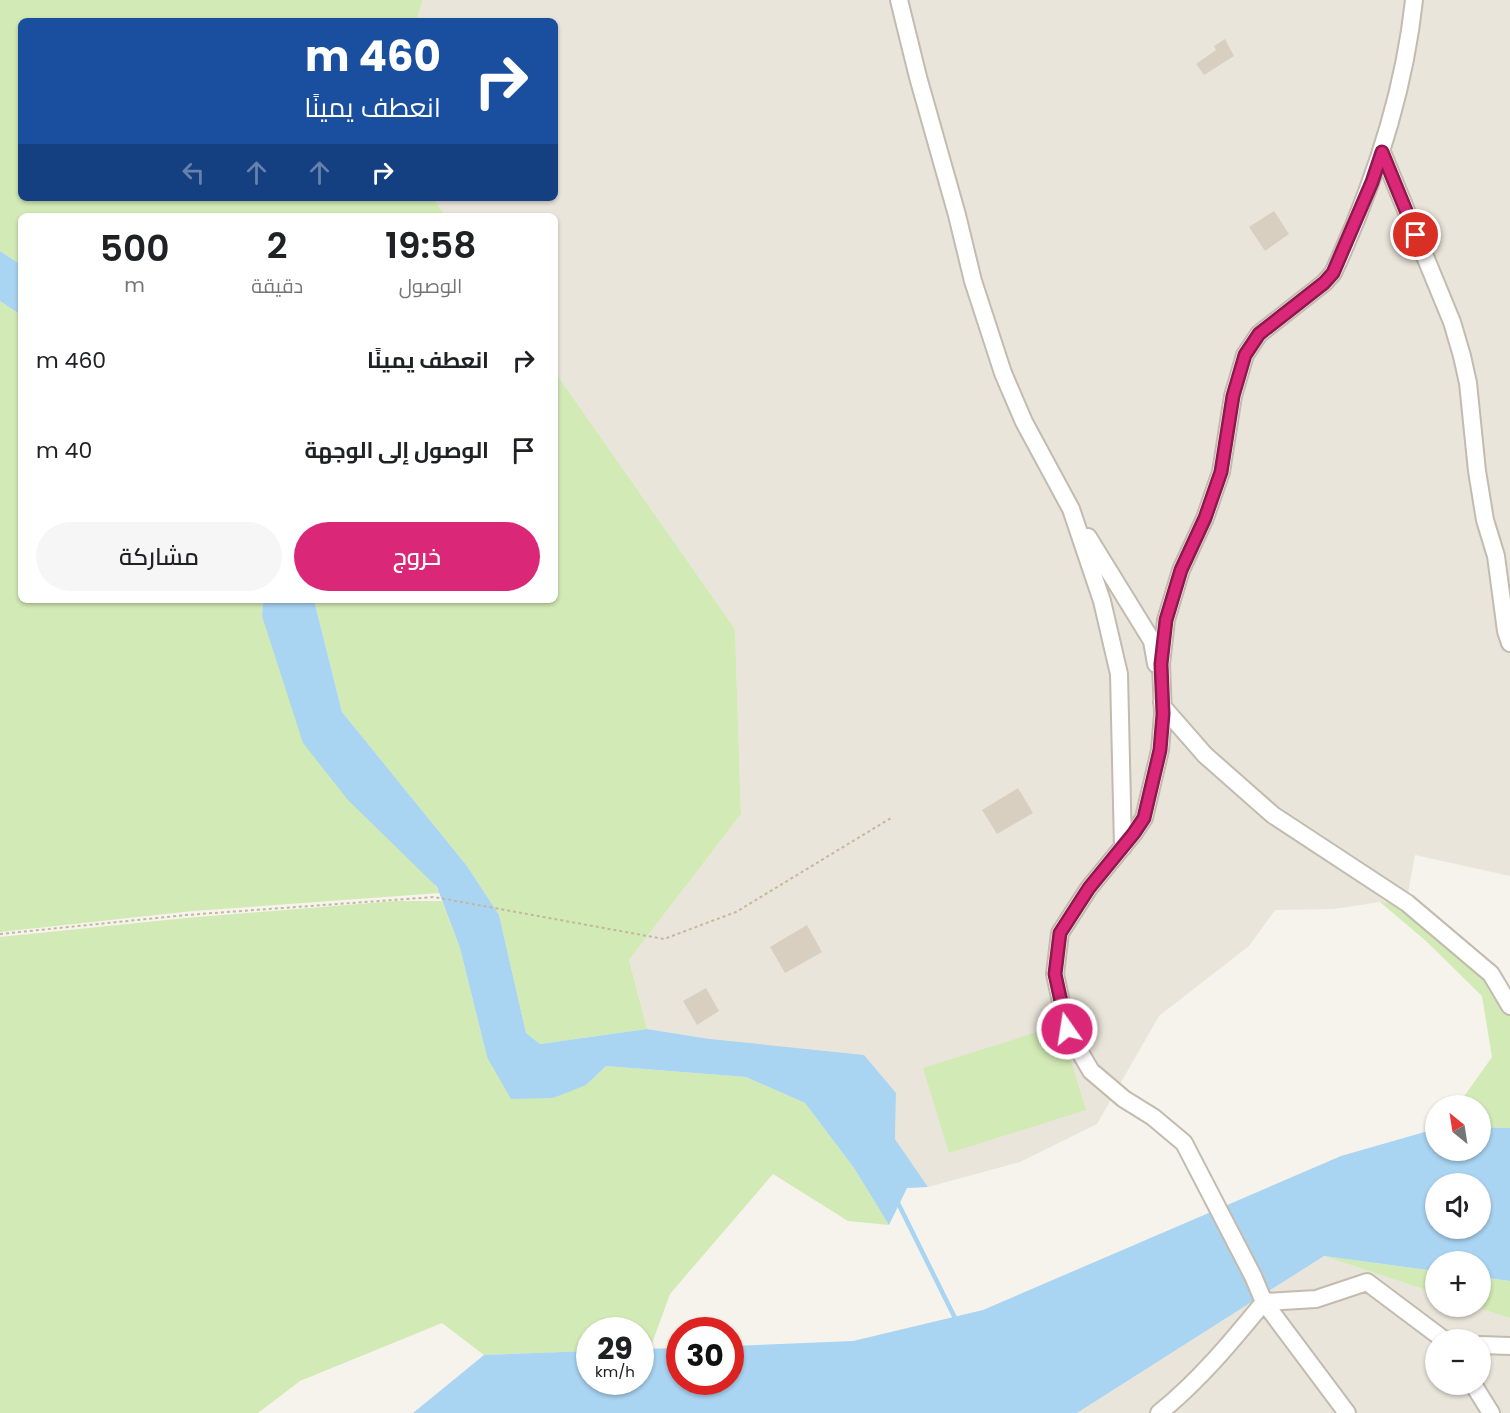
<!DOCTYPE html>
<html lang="ar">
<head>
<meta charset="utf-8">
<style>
  :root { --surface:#fff; --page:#f6f6f6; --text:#202124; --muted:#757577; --accent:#db2777 }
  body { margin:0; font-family:Poppins,Cairo,sans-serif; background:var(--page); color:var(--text); direction:rtl; height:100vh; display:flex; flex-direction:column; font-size:22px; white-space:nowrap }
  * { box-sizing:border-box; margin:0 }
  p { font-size:20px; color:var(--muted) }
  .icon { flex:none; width:33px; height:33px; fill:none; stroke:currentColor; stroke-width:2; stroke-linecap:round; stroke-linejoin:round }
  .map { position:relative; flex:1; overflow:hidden; direction:ltr }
  .panel { position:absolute; left:18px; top:213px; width:540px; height:390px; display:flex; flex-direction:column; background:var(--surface); border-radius:9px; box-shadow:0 2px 4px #0004; direction:rtl }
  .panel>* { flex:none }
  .top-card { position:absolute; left:18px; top:18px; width:540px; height:183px; border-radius:9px; box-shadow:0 2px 4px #0004; direction:rtl; background:#1a4fa0; color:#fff; overflow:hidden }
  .needle { width:39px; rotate:330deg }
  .controls { position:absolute; left:1425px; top:1095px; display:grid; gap:12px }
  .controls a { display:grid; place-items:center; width:66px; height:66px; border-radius:50%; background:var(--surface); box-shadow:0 2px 4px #0004; font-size:30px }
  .speed { position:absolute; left:576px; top:1317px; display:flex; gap:12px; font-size:30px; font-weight:700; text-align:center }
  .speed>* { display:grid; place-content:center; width:78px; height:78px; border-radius:50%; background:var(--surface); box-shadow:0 2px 4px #0004; line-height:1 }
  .speed small { font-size:15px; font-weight:400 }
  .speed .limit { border:9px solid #d22; background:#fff; color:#111 }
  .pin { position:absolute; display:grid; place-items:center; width:51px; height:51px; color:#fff; margin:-26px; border:3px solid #fff; border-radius:50%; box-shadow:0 2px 6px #0007 }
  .me { position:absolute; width:66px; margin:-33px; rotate:347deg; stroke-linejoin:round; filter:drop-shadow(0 0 4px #0008) }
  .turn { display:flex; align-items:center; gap:21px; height:126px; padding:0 18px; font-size:27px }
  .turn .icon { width:78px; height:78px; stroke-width:2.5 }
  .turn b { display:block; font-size:42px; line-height:51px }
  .lanes { display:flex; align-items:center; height:57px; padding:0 18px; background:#0003; justify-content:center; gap:30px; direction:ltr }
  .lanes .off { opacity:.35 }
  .eta { display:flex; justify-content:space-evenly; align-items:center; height:102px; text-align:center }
  .eta b { font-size:36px; font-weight:600; line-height:42px }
  .action { display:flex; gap:12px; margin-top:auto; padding:12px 18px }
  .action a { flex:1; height:69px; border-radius:36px; background:var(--accent); color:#fff; font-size:24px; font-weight:600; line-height:69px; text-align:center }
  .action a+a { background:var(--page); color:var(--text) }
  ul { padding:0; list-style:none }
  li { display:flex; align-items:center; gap:18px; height:90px; padding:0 18px }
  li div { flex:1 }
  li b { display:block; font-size:22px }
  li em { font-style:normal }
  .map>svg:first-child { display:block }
</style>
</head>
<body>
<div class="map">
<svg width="1510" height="1413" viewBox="0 0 1510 1413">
  <rect width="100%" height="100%" fill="#f6f3ec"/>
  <path fill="#eae5da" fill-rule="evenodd" d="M423,0H1510V876L1415,855L1406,904L1380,902L1334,909L1275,910L1249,946L1159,1016L1097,1124L1020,1162L928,1187L895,1139L896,1093L710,1039L647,1029L629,960L741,814L735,629L555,372V216H446L433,198H555V21H416Z
    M1324,1256L1435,1293L1436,1306L1476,1307L1510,1318V1413H1077ZM1436,1340H1480V1384H1436Z"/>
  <path fill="#d2eab5" d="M0,0H423L416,21H21V198H433L446,216H21V265L0,251Z
    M0,301L21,315V600H263L262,616L440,893L193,911L0,932Z
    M555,372L735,629L741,814L629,960L647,1029L540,1044L526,1033L499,915L467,866L342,712L314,600H555Z
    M395,901H442L460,948L487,1057L586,1085L606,1066L746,1077L805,1103L854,1168L889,1225L848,1221L773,1174L670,1294L650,1349H641L640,1330H590L589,1351L484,1355L442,1323L300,1381L258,1413H0V937L186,918Z
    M1380,902L1406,904L1489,976L1510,1008V1128L1481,1127L1480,1106L1458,1105L1492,1057L1482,996L1426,941Z
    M1060,1025L1086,1110L949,1153L923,1068Z
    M1324,1256L1435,1271V1293Z
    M1481,1277L1510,1281V1318L1476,1307L1480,1306Z"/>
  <path fill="#a9d4f2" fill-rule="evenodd" d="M0,251L21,265V315L0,301Z
    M263,600H314L342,712L467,866L499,915L526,1033L540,1044L647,1029L710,1039L864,1055L896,1093L895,1139L928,1187L907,1188L889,1225L854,1168L805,1103L746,1077L606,1066L586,1085L553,1098L511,1099L487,1057L460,948L437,887L348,800L303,743L262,616Z
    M1481,1127L1510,1128V1281L1481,1277L1480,1262H1436L1435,1271L1324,1256L1077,1413H413L484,1355L589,1351L590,1382H640L641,1349L679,1348L680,1382H730L731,1346L853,1341L983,1310L1341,1156L1435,1129L1436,1150H1480ZM1436,1184H1480V1228H1436Z"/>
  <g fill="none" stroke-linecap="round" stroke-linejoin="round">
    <path stroke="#a9d4f2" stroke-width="4.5" d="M897,1201L957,1322"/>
  </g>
  <path fill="#d8cfc1" d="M1225,39L1234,56L1204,75L1196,64L1216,50L1214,46Z
    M1274,211L1289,234L1265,251L1249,227Z
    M1018,788L1033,813L997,834L982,810Z
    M807,925L822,952L785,973L770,947Z
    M706,988L719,1011L697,1025L683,1001Z"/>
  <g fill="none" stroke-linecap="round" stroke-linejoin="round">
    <g stroke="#c2bbae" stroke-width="20">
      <path id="minor" d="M899,0L918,77L957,215L973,281L1003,373L1024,422L1071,509L1102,601L1119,674L1123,847
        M1382,152L1452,322L1462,356L1468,383L1477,471L1485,520L1496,556L1506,631L1510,643
        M1088,537L1152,641L1156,664
        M1162,702L1163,707L1205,755L1273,815L1407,903L1491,974L1510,1006
        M1480,1345L1510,1346
        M1473,1384L1491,1413
        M1159,1413C1199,1381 1232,1341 1264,1302L1316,1299L1367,1282L1443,1339L1447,1340
        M1347,1413L1264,1302L1253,1276L1184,1143L1153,1117L1124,1099L1091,1071L1067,1030L1055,974L1060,933L1089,888L1134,833L1144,818L1160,750L1163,714L1161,664L1166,620L1181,570L1205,518L1221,472L1233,396L1245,355L1259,334L1324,283L1333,273C1373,187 1404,94 1414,0"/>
    </g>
    <path stroke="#c4b79f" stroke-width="2" stroke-dasharray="3 3" stroke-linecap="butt" d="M0,934L186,915L434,897L664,939L736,912L891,818"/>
    <use href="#minor" stroke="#fff" stroke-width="16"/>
  </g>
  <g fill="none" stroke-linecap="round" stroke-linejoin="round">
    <g stroke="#8e194d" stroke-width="15">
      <path id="route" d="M1067,1029L1055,974L1060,933L1089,888L1134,833L1144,818L1160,750L1163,714L1161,664L1166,620L1181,570L1205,518L1221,472L1233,396L1245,355L1259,334L1324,283L1333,273L1372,182L1382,152L1416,235"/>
    </g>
    <use href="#route" stroke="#db2777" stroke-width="10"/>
  </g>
</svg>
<div class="controls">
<a><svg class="needle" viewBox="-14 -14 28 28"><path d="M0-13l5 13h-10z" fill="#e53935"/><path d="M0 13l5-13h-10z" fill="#757577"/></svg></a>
<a><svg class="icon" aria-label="sound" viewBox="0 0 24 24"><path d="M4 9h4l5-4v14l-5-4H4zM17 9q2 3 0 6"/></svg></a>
<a>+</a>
<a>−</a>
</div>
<div class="speed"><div>29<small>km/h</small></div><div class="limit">30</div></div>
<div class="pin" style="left:1416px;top:235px;background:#d93025"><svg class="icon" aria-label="arrive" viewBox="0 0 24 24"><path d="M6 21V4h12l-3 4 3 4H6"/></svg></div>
<svg class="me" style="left:1067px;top:1029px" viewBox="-20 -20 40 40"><circle r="17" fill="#db2777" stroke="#fff" stroke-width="3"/><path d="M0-11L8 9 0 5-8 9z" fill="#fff"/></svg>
<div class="top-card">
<div class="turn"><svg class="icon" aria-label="right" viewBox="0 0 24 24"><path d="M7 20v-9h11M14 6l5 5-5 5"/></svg><div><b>460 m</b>انعطف يمينًا</div></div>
<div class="lanes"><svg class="icon off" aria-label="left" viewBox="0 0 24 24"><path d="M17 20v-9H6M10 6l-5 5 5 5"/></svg><svg class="icon off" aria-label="ahead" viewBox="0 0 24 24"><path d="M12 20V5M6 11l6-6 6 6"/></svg><svg class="icon off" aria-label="ahead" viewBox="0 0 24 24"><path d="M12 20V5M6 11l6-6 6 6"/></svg><svg class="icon" aria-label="right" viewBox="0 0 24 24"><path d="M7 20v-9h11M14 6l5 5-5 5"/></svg></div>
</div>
<section class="panel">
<div class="eta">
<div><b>19:58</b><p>الوصول</p></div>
<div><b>2</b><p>دقيقة</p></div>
<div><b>500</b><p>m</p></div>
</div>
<ul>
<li><svg class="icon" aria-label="right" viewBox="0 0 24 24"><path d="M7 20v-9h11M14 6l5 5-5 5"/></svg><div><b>انعطف يمينًا</b></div><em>460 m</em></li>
<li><svg class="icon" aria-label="arrive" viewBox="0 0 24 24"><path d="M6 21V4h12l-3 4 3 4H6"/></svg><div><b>الوصول إلى الوجهة</b></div><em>40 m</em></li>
</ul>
<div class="action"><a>خروج</a><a>مشاركة</a></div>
</section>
</div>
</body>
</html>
